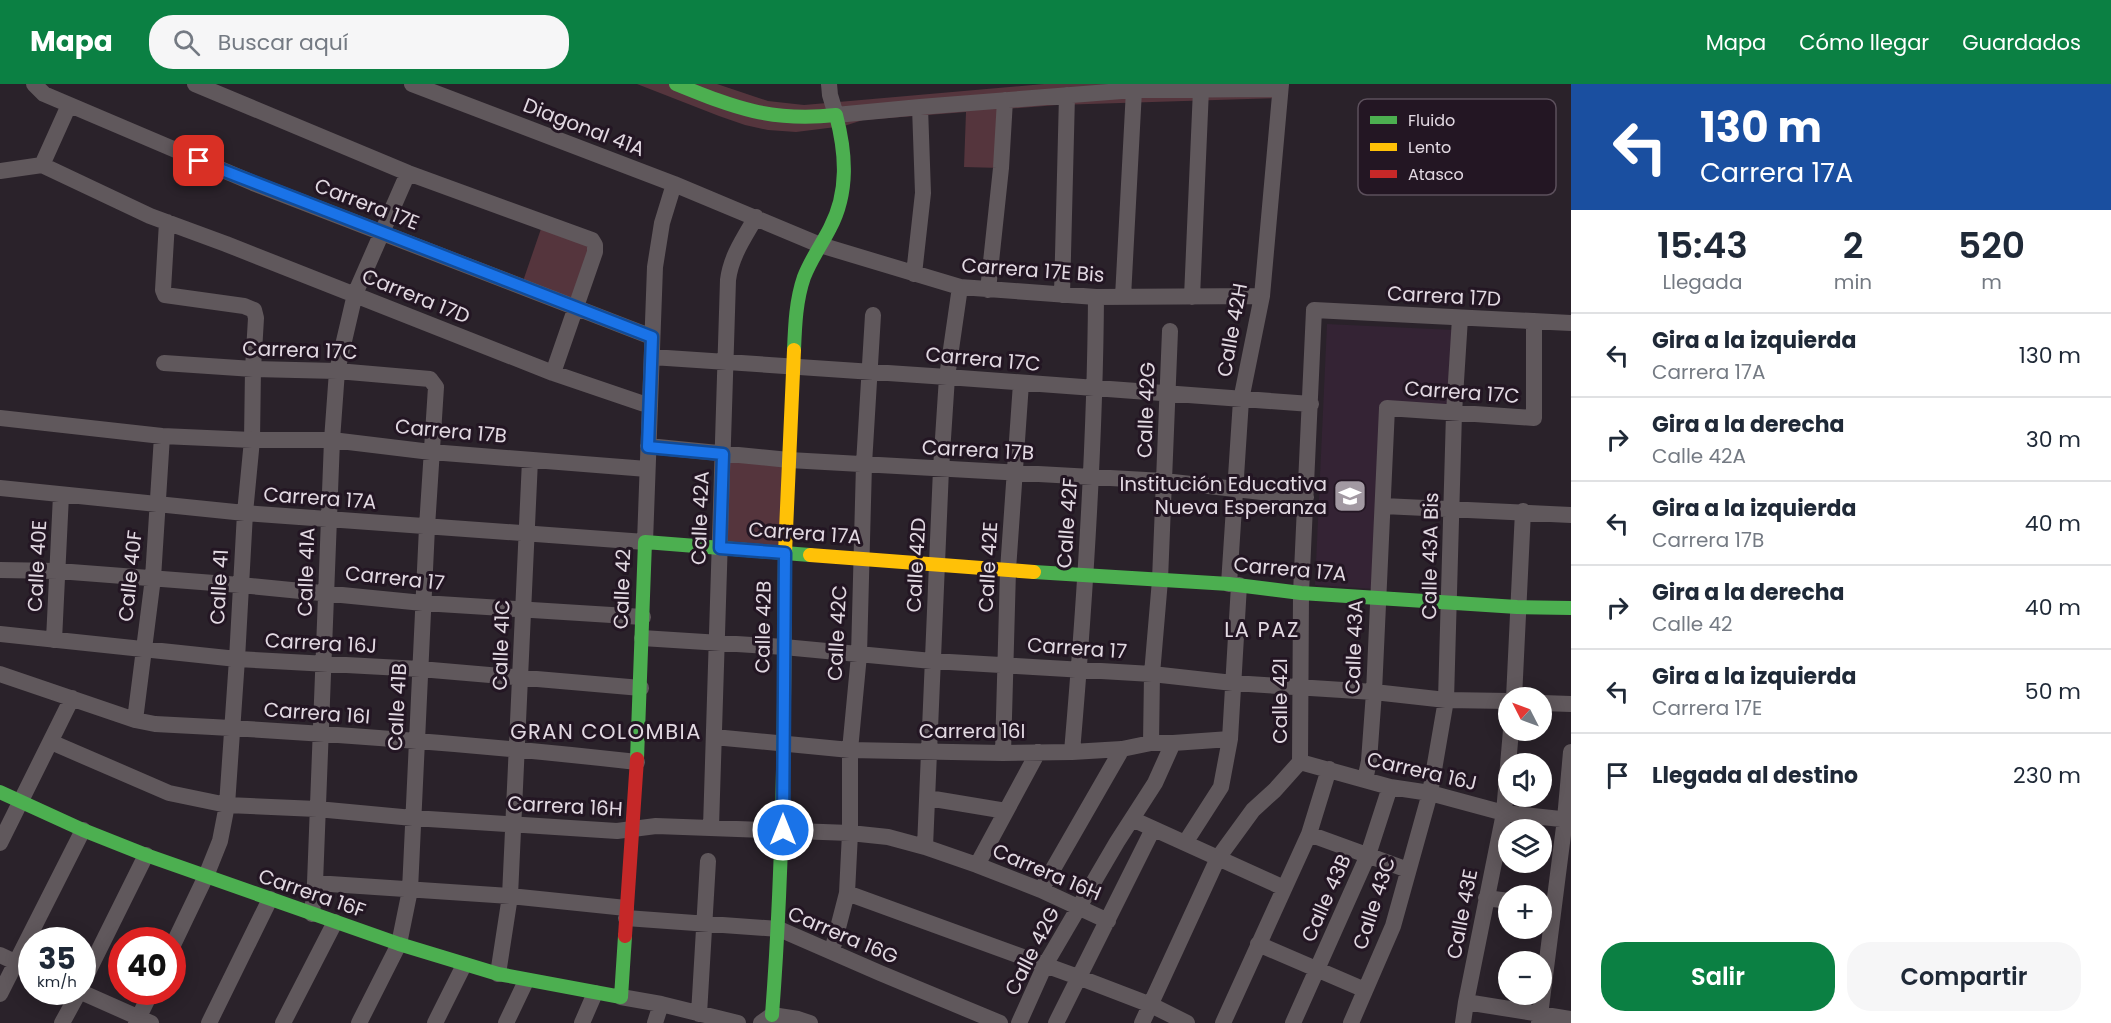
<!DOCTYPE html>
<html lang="es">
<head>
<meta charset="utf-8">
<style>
  :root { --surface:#fff; --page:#f6f6f7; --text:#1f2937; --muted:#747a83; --line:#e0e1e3; --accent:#0b8043 }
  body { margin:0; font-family:Poppins,sans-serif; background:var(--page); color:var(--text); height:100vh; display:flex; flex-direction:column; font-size:22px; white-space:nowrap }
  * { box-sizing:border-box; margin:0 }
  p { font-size:20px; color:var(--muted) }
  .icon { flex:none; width:33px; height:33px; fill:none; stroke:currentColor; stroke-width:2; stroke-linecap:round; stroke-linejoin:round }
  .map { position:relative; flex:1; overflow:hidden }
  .drawer { display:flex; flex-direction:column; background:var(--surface); width:540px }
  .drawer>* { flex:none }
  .guide { background:#1a4fa0; color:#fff; overflow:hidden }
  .needle { width:39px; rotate:312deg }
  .controls { position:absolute; left:1498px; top:603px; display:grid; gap:12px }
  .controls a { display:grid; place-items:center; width:54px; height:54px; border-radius:50%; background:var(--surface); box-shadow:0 3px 15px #0003; font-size:30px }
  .speed { position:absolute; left:18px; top:843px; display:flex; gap:12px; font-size:30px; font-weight:700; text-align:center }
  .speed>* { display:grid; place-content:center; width:78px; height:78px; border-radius:50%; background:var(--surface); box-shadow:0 3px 15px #0003; line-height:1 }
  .speed small { font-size:15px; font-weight:400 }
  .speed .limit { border:9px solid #d22; background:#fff; color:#111 }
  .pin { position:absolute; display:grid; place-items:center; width:51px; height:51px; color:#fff; margin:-26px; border-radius:12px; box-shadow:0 3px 9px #0006 }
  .me { position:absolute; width:66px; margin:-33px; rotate:0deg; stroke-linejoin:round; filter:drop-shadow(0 0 4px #0008) }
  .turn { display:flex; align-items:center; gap:21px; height:126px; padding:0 30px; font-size:27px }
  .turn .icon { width:78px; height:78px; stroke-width:2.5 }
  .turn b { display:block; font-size:42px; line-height:51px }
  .eta { display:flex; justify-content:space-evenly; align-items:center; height:102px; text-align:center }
  .eta b { font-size:36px; font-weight:600; line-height:42px }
  .cta { display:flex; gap:12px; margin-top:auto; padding:12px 30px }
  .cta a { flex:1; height:69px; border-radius:24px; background:var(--accent); color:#fff; font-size:24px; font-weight:600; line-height:69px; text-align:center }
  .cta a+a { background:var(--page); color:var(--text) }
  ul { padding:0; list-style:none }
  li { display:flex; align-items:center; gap:18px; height:84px; padding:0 30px; border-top:2px solid var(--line) }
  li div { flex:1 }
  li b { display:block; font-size:22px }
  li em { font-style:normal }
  header { display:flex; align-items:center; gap:36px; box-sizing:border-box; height:84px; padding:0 30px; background:var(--accent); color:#fff }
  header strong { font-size:28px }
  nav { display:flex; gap:33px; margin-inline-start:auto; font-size:21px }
  .search { width:420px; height:54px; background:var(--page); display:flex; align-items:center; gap:15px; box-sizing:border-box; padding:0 21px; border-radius:24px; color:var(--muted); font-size:22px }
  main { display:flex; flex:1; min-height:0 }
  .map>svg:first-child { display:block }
</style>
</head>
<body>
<header>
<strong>Mapa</strong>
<div class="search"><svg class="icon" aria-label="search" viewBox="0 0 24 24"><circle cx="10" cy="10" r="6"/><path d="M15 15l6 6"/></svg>Buscar aquí</div>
<nav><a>Mapa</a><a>Cómo llegar</a><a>Guardados</a></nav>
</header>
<main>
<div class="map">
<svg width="1571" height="939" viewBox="0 0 1571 939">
  <rect width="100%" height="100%" fill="#2a222a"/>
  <path fill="#342334" d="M1327,240L1454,246L1453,324L1387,323L1374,505L1315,501Z"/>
  <path fill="#55353d" d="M637,0H717L768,17L804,21L1044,0H1277L1276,14L1057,21L1005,25L1001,84L964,83L966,28L863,36L844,42L796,48L768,46L745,41L719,32Z
    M543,139L592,156L577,225L521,203Z
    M723,370L789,376L785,469L720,464Z"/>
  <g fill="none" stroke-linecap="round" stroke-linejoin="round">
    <path stroke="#60585c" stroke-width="16" d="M34,0L44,10L253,99L652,253
      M195,0L408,89L592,156L595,161V168L553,289
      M412,0L674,100L820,161L960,203L1096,213L1262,212
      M829,0L830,11L836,31L920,23L1134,6L1280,5
      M42,81L150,132L226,160L553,289L650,322
      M42,81L69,21
      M0,87L42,81
      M167,138L163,206L165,211L244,222L254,226L256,234L253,285L252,356L245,429L237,575L227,721L220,757L206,792L172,863
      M914,190L923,109L920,23
      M988,206L1001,84L1005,16
      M1062,211L1067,11
      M1123,213L1134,6
      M1192,213L1201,5
      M652,273L947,293L1311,320
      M164,279L253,285L337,287L430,295L436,303L427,443L410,806L399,860L359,939
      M0,334L162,352L252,356H332L431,368L647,385
      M648,362L789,376L1164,397L1306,413
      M0,404L245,429L645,458L655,183L662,139L674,100
      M1383,422L1571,431
      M0,486L58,487L240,501L423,519L643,533
      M1229,500L1241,316L1262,212L1281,0
      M0,550L237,575L420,585L641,604
      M642,554L784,563L932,577L1152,590L1233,599L1374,608L1446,616L1509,617
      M54,556L61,411
      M0,590L135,636L155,640C316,648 477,660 637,678
      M1514,614L1523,427
      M1542,619L1571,620
      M135,636L153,494L162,352
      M714,653L850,666L1003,669L1072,668L1122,665L1151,659H1173L1230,655
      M51,658L169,709L227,721L317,725L413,734L617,747L656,742L850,749L888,753L925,763L977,781L1041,806L1108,837
      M1151,659L1152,590L1160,496L1170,247
      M1072,668C1085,516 1095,365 1096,213
      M1003,669L1008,486L1021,299
      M1300,678L1390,703L1430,709L1504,729L1571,736
      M1365,696L1369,677L1374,608L1387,324L1534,334V237
      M928,714L1006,727
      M1132,735L1284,804
      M711,743L728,196C731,172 744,154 756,133
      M1309,750L1408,786
      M0,759L72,614
      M1185,759L1221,703L1230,655L1239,501
      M925,763L941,385L947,293L960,203
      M977,781L1038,668
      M315,799L510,812L626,824
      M1041,806L1122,665
      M847,809L1078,893L1151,921L1187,939
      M1486,814L1509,817
      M312,830L315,799L332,356L337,287L355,210L408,89
      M626,834L779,845L880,889L1000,939
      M1258,860L1365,906
      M832,867L847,809L850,749V666L859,571L864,380L873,231
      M0,871L32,886
      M498,890L510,812L530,376
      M82,900L146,771
      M81,908L151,939
      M0,910L83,746
      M621,913L661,920L738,939
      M1466,918L1571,935
      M699,930L708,777
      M62,939L79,908
      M136,939L151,908
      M209,939L270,815
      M283,939L335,838
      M435,939L464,881
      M506,939L526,897
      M582,939L595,909
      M655,939L661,920
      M761,939L772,931L798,935L810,939
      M1019,939L1045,881L1117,758L1155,699L1173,659
      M1056,939L1153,745
      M1142,939L1218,774L1253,726L1275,706L1300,678L1301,509L1314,226L1571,239
      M1223,939L1309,750L1329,685
      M1293,939L1368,771L1390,703
      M1351,939L1393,842L1430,709L1446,616L1454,329L1460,234
      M1463,939L1466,918L1504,729L1511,646
      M1539,939L1565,735L1571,668"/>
    <path stroke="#4caf50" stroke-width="14" d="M676,0C735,24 771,38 836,31C846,69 849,108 830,144C822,160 811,175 804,193C796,216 795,241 794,266
      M1034,488L1229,500L1301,509L1517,523L1571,524
      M637,675L645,458L810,471
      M0,708L83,746L146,771L399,860L498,890L621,913L625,852
      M772,931C780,827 783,723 784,618"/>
    <path stroke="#ffc107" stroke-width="14" d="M810,471L1034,488
      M784,618L785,469L794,266"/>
    <path stroke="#c62828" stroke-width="14" d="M625,852L637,675"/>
  </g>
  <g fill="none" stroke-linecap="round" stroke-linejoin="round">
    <g stroke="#114b97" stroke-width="15">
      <path id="route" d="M199,77L652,253L648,363L723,370L720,464L785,469L783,746"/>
    </g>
    <use href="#route" stroke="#1a73e8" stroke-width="10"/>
  </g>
  <defs>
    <g id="university-square" transform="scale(1.725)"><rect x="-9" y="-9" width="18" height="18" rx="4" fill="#a299a2" stroke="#231623"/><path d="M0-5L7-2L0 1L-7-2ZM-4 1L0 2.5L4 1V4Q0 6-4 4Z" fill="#fff"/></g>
  </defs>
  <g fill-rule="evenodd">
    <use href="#university-square" x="1350" y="412"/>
  </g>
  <g text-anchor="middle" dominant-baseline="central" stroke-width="6" stroke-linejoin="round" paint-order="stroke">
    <g font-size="20" fill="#e2d9e2" stroke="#231623">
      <text transform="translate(584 43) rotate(21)">Diagonal 41A</text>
      <text transform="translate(367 120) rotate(21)">Carrera 17E</text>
      <text transform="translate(1033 186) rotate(4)">Carrera 17E Bis</text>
      <text transform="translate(416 212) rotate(22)">Carrera 17D</text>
      <text transform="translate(1444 212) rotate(3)">Carrera 17D</text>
      <text transform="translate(1232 246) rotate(-80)">Calle 42H</text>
      <text transform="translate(300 266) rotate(2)">Carrera 17C</text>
      <text transform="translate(983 275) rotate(5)">Carrera 17C</text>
      <text transform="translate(1462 308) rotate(4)">Carrera 17C</text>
      <text transform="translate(1146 326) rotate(-88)">Calle 42G</text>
      <text transform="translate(451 347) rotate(5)">Carrera 17B</text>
      <text transform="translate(978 366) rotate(3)">Carrera 17B</text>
      <text transform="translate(320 414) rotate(4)">Carrera 17A</text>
      <text transform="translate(700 434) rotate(-88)">Calle 42A</text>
      <text transform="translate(1067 439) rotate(-86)">Calle 42F</text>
      <text transform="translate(805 449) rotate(4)">Carrera 17A</text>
      <text transform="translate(1430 472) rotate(-89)">Calle 43A Bis</text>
      <text transform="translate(916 481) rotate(-87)">Calle 42D</text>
      <text transform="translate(37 482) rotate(-87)">Calle 40E</text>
      <text transform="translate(988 483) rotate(-87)">Calle 42E</text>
      <text transform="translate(1290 485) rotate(5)">Carrera 17A</text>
      <text transform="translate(306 488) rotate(-88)">Calle 41A</text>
      <text transform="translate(130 492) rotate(-84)">Calle 40F</text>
      <text transform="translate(395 494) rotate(6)">Carrera 17</text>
      <text transform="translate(219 503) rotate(-87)">Calle 41</text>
      <text transform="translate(622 505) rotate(-88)">Calle 42</text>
      <text transform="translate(763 543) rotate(-89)">Calle 42B</text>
      <text transform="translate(837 549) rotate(-87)">Calle 42C</text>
      <text transform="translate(321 559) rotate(3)">Carrera 16J</text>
      <text transform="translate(501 561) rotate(-88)">Calle 41C</text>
      <text transform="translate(1354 563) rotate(-88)">Calle 43A</text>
      <text transform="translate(1077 564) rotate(4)">Carrera 17</text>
      <text transform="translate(1280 617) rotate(-90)">Calle 42I</text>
      <text transform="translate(397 623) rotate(-87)">Calle 41B</text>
      <text transform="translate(317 629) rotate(4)">Carrera 16I</text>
      <text x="972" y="647">Carrera 16I</text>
      <text transform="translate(1422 687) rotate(13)">Carrera 16J</text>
      <text transform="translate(565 722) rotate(3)">Carrera 16H</text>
      <text transform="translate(1047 788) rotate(23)">Carrera 16H</text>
      <text transform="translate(312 809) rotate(19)">Carrera 16F</text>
      <text transform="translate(1326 814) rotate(-66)">Calle 43B</text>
      <text transform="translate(1374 819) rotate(-72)">Calle 43C</text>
      <text transform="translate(1462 830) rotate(-79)">Calle 43E</text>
      <text transform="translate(843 851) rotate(23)">Carrera 16G</text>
      <text transform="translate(1032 867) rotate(-63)">Calle 42G</text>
    </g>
    <g font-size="20" fill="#e2d9e2" stroke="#231623" text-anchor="end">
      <text x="1327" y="400">Institución Educativa<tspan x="1327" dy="23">Nueva Esperanza</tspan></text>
    </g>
    <g font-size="21" letter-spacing="1.5" fill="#e2d9e2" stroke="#231623">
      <text x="1262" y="545">LA PAZ</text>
      <text x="606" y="647">GRAN COLOMBIA</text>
    </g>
  </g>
  <rect x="1358" y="15" width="198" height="96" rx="9" fill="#231623" stroke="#5c505c" stroke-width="1.5"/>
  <rect x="1370" y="32" width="27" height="8" fill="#4caf50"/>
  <rect x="1370" y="59" width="27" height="8" fill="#ffc107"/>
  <rect x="1370" y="86" width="27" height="8" fill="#c62828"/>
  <g font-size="16" fill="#e2d9e2">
    <text x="1408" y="42">Fluido</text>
    <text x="1408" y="69">Lento</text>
    <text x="1408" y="96">Atasco</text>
  </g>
</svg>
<div class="controls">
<a><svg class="needle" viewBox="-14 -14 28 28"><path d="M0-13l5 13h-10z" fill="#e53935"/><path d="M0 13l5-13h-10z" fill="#747a83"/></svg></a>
<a><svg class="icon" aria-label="sound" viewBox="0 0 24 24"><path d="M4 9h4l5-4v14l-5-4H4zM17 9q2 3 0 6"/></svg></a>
<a><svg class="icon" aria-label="layers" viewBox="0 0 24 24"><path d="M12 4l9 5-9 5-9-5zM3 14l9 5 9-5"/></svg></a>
<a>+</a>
<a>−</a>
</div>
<div class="speed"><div>35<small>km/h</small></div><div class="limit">40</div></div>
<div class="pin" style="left:199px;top:77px;background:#d93025"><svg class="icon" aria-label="arrive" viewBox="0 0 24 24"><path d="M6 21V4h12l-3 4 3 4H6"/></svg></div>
<svg class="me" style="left:783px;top:746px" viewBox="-20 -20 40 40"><circle r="17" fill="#1a73e8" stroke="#fff" stroke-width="3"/><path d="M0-11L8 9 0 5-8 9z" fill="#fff"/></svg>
</div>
<section class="drawer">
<div class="guide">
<div class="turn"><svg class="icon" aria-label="left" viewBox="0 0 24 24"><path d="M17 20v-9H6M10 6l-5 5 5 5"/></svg><div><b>130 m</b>Carrera 17A</div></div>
</div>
<div class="eta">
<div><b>15:43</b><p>Llegada</p></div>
<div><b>2</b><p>min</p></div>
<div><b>520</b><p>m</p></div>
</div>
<ul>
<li><svg class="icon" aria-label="left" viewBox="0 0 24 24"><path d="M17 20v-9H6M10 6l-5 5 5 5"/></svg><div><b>Gira a la izquierda</b><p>Carrera 17A</p></div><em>130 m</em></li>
<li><svg class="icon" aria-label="right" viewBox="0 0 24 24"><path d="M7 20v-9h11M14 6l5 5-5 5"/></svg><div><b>Gira a la derecha</b><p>Calle 42A</p></div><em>30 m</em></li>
<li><svg class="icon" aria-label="left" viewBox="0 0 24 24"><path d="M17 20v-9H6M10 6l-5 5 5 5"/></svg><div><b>Gira a la izquierda</b><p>Carrera 17B</p></div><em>40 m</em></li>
<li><svg class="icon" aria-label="right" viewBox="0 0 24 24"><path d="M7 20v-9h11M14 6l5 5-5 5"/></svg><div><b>Gira a la derecha</b><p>Calle 42</p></div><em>40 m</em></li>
<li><svg class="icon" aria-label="left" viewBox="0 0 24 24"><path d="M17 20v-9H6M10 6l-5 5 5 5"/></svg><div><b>Gira a la izquierda</b><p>Carrera 17E</p></div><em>50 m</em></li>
<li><svg class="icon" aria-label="arrive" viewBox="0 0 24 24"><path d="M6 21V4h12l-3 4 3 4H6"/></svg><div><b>Llegada al destino</b></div><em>230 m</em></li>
</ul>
<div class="cta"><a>Salir</a><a>Compartir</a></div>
</section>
</main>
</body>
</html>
